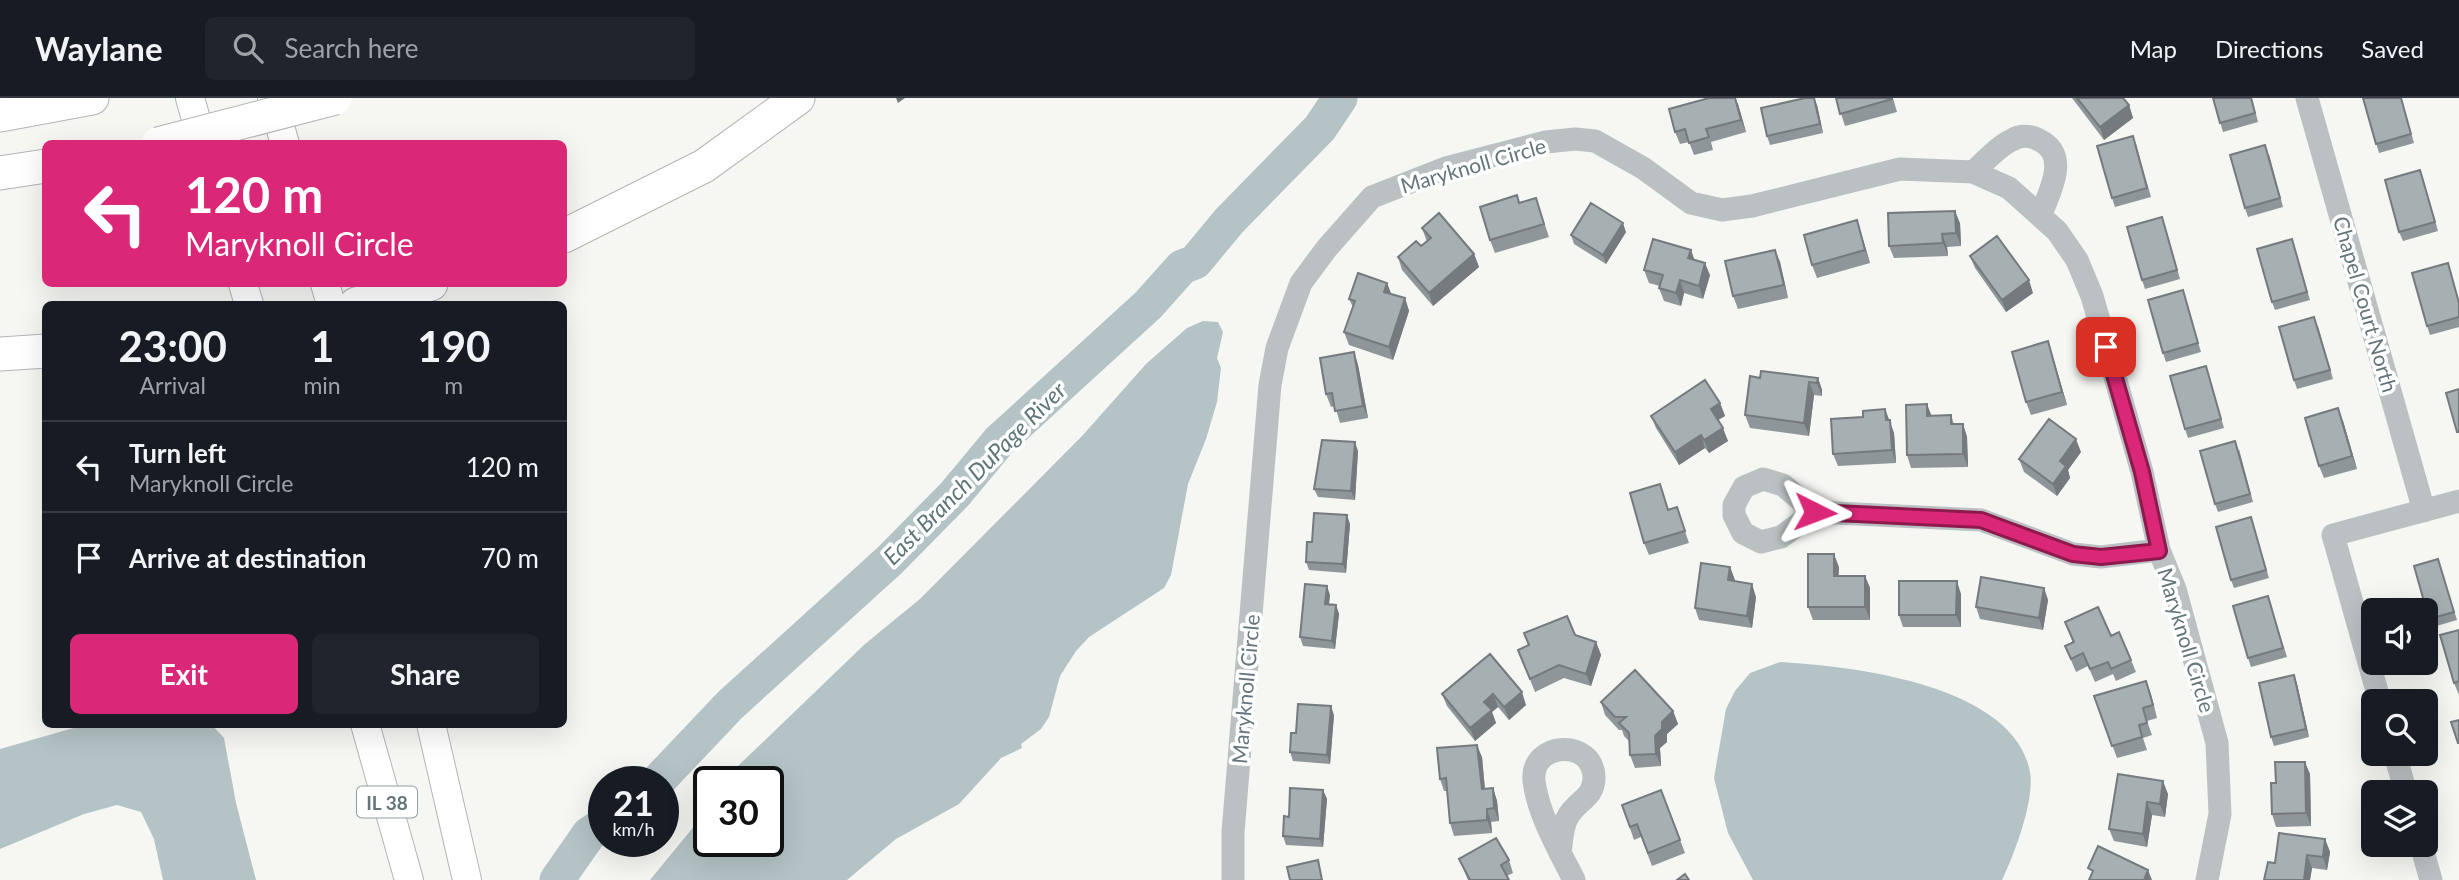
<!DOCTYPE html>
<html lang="en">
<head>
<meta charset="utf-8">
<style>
  :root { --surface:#171b24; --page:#20242c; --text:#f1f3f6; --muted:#9ea1a6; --line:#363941; --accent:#db2777 }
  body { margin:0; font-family:Lato,sans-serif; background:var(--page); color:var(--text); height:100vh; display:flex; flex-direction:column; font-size:26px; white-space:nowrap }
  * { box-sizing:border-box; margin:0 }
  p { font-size:23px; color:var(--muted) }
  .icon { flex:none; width:38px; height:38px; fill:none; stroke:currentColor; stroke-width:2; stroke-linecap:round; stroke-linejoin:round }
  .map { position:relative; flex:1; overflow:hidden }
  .panel { position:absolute; left:42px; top:203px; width:525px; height:427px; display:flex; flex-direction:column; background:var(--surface); border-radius:10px; box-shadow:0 7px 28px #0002 }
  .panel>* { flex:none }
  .hud { position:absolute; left:42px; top:42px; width:525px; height:147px; border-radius:10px; box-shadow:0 7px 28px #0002; background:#db2777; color:#fff; overflow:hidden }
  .tools { position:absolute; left:2361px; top:500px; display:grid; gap:14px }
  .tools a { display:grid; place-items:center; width:77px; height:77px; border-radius:10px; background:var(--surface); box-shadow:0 7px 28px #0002; font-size:35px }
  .speed { position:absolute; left:588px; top:668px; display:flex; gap:14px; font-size:35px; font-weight:700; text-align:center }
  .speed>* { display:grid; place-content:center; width:91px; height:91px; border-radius:50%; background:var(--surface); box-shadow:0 7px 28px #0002; line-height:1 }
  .speed small { font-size:18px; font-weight:400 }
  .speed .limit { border:4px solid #111; border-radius:10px; background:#fff; color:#111 }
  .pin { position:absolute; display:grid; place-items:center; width:60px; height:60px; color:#fff; margin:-30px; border-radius:14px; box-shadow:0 4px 10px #0006 }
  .me { position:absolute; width:77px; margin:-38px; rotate:93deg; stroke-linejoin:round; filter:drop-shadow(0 0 5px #0008) }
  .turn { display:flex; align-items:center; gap:24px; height:147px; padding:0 28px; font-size:32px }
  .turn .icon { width:91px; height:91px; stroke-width:2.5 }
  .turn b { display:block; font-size:49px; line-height:60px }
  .eta { display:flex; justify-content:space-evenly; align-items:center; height:119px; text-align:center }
  .eta b { font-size:42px; font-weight:700; line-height:49px }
  .action { display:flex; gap:14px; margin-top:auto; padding:14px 28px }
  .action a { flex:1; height:80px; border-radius:10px; background:var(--accent); color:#fff; font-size:28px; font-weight:700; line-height:80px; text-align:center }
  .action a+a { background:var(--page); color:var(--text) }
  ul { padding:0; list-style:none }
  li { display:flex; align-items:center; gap:21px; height:91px; padding:0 28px; border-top:2px solid var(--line) }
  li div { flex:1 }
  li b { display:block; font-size:26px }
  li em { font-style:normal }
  header { display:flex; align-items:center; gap:42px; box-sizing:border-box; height:98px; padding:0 35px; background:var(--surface); border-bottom:2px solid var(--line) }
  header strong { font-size:33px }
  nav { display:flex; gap:38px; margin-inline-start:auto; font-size:24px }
  .search { width:490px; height:63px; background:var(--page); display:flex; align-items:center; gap:18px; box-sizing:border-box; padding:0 24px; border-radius:10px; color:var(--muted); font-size:26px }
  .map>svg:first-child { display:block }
</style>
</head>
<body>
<header>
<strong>Waylane</strong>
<div class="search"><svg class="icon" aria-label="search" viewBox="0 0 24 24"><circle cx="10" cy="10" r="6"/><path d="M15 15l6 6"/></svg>Search here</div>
<nav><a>Map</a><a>Directions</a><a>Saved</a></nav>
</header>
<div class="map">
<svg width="2459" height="782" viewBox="0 0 2459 782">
  <rect width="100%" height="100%" fill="#f6f6f3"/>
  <path fill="#b4c3c5" d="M1203,223L1218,224L1223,234L1217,260L1221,270L1217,304L1206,341L1188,386L1171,477L1164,490L1089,539L1076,553L1060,578L1049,619L1041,631L1021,646L1022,650L1001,660L959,706L896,741L847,782H650L709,710V744H768V684H727L738,668L865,546L920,501L1083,337L1146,266L1187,230Z
    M1780,564C1851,568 2014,586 2030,674C2035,702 2014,757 2002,782H1753L1728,735L1714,680L1726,611L1735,593L1750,575Z
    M84,627H212L224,640L236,705L256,782H163L154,741L141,714L117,707L84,716L0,751V651Z"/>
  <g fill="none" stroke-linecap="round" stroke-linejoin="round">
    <path stroke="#b4c3c5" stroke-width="35" d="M657,684L730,607L890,462L955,396L999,343L1148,207L1182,169L1195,164L1229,123L1320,30L1340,0
      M557,782L589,736L604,726"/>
    <g stroke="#afb5b8" stroke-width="30">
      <path id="major" d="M190,0L203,46
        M272,0L285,46
        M243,186L249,206
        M325,186L331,206
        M365,626L409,782
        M431,626L467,782"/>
    </g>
    <g stroke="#b1b6b8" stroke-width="35">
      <path id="highway" d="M0,17L92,0
        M0,75L46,68
        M564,138L704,68L798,0
        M356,206L431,186
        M0,256L46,253"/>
    </g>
    <path stroke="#bbc1c3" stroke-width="23" d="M2307,0L2424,413
      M1973,74C1985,64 1998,48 2012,42C2020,37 2030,37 2039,42C2070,57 2050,93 2041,116
      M1815,414L1781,439L1761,444L1743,435L1734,417V407L1744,389L1763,381L1783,387L1815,414L1981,422L2073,456L2101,459L2159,452
      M2380,604L2333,437L2459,403
      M2395,656L2406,695
      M2421,747L2431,782
      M1560,755C1562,742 1562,725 1571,714C1580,702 1594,698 1594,680C1594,640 1530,643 1534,683C1538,716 1559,752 1574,782
      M1233,782V734L1270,287L1277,250L1301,185L1327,150L1372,99L1446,70L1546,44L1575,41L1595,43L1643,70L1691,105L1722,112L1752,108L1900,71L1973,74L2009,90L2057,133L2077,162L2092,198L2142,374L2159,452L2175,491L2217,645L2220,716L2207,782"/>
    <use href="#major" stroke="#fff" stroke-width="28"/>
    <use href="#highway" stroke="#fff" stroke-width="33"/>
    <g stroke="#b1b6b8" stroke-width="35" stroke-linecap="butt">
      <path id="highway-bridge" d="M158,46L335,0"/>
    </g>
    <use href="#highway-bridge" stroke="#fff" stroke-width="33"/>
  </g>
  <path fill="#8f9699" d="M1836,0H1893L1897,14L1845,28Z
    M2072,0H2123L2129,7L2133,20L2104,42Z
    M2213,0H2252L2258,24L2223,34Z
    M2363,0H2401L2414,45L2379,55Z
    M1738,6L1746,34L1711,44L1713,52L1694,57L1689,44L1680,46L1675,34Z
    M1817,7L1823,35L1770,47L1767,38Z
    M2136,46L2151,99L2115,109L2112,100Z
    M2269,56L2283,109L2248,119L2245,110Z
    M2423,80L2438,133L2403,143L2399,134Z
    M1536,100L1549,139L1495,155L1490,142L1520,105Z
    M1960,125L1961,148L1947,149L1948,158L1894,160L1889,148Z
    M2165,128L2180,181L2145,191L2142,182Z
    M1422,130L1474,156L1479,169L1433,208L1402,172L1398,159L1421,148L1427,144Z
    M1626,134L1606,166L1574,146L1571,137Z
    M1861,135L1870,165L1817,180L1812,167Z
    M2292,141L2310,202L2275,212L2272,204Z
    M1691,152L1694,161L1710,177L1703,201L1684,195L1681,208L1664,203L1659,190L1660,188L1649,185L1644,172Z
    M1775,152L1780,164L1788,200L1738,211L1733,198Z
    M1970,158L2033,195L2006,214L1975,170Z
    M2451,174L2459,203V229L2430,237L2427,228Z
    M1387,185L1391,196L1405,200L1409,213L1393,262L1349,247L1344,234L1353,209L1349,201Z
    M2183,192L2201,254L2166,264L2163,255Z
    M2318,228L2333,281L2297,291L2294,282Z
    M2048,243L2067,307L2031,317L2026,304Z
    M1354,254L1358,267L1368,320L1340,325L1335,308L1331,309L1326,296Z
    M2206,268L2224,330L2188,340L2185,331Z
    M1760,280H1818L1822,292V298L1814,297L1809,338L1750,330L1745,317Z
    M1720,305L1725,318L1718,322L1728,343L1709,355L1705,350L1679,367L1656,330L1651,318Z
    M1885,311L1894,335L1896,365L1838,368L1833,356L1863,319Z
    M1951,317L1954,326H1963L1967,339L1968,369L1911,370L1907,357L1931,318Z
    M2343,323L2357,371L2324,380L2319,368Z
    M2239,351L2253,404L2218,414L2215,406Z
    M1358,353L1355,402L1318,399L1314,391Z
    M2081,354L2068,372L2070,380L2057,398L2024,374L2019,361Z
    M1660,386L1668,411L1677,409L1689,445L1649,457L1644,445Z
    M2251,419L2269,480L2234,490L2231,482Z
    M1350,426L1346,475L1309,472L1306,464L1312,444Z
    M2438,461L2457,522L2433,529L2429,521Z
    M1730,469L1735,483L1756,499L1752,530L1699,522L1695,510Z
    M1839,469L1838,478H1865L1870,490V522H1813L1808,509Z
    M2044,490L2048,502L2043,532L1980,521L1976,509Z
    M1961,496V529H1903L1899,517Z
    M1330,497L1329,506L1336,507L1339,516L1335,551L1303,548L1300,539Z
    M2268,498L2287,559L2251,569L2248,560Z
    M2065,524L2111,538L2131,562L2136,574L2116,583L2113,576L2095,584L2088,568L2076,574L2065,548L2073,545Z
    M2459,532V597L2454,585Z
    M1575,537L1596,544L1601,557L1591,588L1564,580L1535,594L1518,552Z
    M1490,556L1526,607L1509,622L1498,609L1492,614L1496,625L1475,643L1447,608L1442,596Z
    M2294,577L2297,586L2309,639L2274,648L2271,639Z
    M2146,583L2157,620L2147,623L2152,637L2143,640L2147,652L2117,660L2094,598Z
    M1601,604L1673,613L1678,626L1667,636V644L1660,650L1661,668L1635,670L1630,657V644L1624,638L1622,632H1619L1605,617Z
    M1334,617L1330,666L1293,663L1290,654Z
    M1482,659L1485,691L1493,690L1497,703L1499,723L1491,724L1492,735L1454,738L1450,725L1447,693H1444L1440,681Z
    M2118,676L2168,696L2165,719L2152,717L2147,749L2114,743L2109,731Z
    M2310,676L2311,728L2276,729L2272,716L2276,685Z
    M1323,692L1327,701L1323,749L1286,747L1283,738L1289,719Z
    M1661,692L1685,755L1652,768L1641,739L1634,742L1622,707Z
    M2325,741L2330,754L2327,772L2312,770L2310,782H2264L2275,765Z
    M1459,761L1509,762L1513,775L1507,778L1509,782H1468Z"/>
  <path fill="#747a7d" d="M896,0H905L898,5Z
    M1735,0L1738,6L1746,34L1741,22Z
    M1814,0L1817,7L1823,35L1820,26Z
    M2129,7L2133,20L2104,42L2100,29Z
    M1955,113L1960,125L1961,148L1956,135Z
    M1857,122L1861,135L1870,165L1865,152Z
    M1623,125L1626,134L1606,166L1603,157Z
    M1942,136L1947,149L1948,158L1943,145Z
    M1691,152L1695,164L1688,160Z
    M1775,152L1780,164L1788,200L1784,187Z
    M1474,156L1479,169L1433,208L1429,195Z
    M1705,165L1710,177L1703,201L1699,188Z
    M1680,182L1684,195L1681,208L1676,195Z
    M2029,182L2033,195L2006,214L2002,202Z
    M1387,185L1392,198L1384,194Z
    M1405,200L1409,213L1393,262L1389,249Z
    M2048,243L2052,256L2067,307L2062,294Z
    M1354,254L1358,267L1368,320L1363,308Z
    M1818,280L1822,292V298L1817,285Z
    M1809,284L1814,297L1809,338L1804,325Z
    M1720,305L1725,318L1716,323L1711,311Z
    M1927,306L1932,319L1927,318Z
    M2338,310L2343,323L2357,371L2352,358Z
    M1885,311L1894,335L1896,365L1892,352Z
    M1963,326L1967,339L1968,369L1963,356Z
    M1723,330L1728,343L1709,355L1704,342Z
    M1701,337L1705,350L1679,367L1675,354Z
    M2076,341L2081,354L2068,372L2070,380L2057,398L2053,386L2060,363Z
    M1355,344L1358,353L1355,402L1351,393Z
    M1347,417L1350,426L1346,475L1343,466Z
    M1834,456L1839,469L1838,491L1834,478Z
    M1730,469L1735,482L1733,495L1728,482Z
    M1865,478L1870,490V522L1865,509Z
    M1957,483L1961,496V529L1956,517Z
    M1752,486L1756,499L1752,530L1747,518Z
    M1327,488L1330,497L1328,514L1325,506Z
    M2044,490L2048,502L2043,532L2039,520Z
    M1336,507L1339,516L1335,551L1332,543Z
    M1596,544L1601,557L1591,588L1586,576Z
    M2294,577L2297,586L2309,639L2306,631Z
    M2146,583L2151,596L2157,620L2153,607Z
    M1522,594L1526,607L1509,622L1504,609Z
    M1493,596L1498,609L1492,614L1496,625L1475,643L1470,630L1484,604Z
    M1331,608L1334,617L1330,666L1327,657Z
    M1673,613L1678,626L1667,636V644L1660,650L1661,668L1656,656L1655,638L1662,624Z
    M1477,647L1482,659L1486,704L1482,691Z
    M2305,664L2310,676L2311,728L2306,715Z
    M2163,683L2168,696L2165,719L2160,706Z
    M1493,690L1497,703L1499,723L1494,710Z
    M1323,692L1327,701L1323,749L1320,741Z
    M2147,704L2152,717L2147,749L2143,736Z
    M1487,711L1491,724L1492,735L1487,722Z
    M2325,741L2330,754L2327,772L2323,759Z
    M2307,757L2312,770L2310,782H2304Z
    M2148,772L2152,782H2144Z"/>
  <path fill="#a6afb2" stroke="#747a7d" stroke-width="2" d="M1709,0H1735L1741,22L1706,31L1709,39L1689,45L1685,31L1675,34L1669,11Z
    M1805,0H1814L1820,26L1767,38L1761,10Z
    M1836,0H1892V1L1840,16Z
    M2077,0H2123L2129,7L2100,29Z
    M2213,0H2251L2255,15L2220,25Z
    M2363,0H2401L2411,36L2376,46Z
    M2133,38L2147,90L2112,100L2097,48Z
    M2265,47L2280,100L2245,110L2230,57Z
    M2420,72L2435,124L2399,134L2385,82Z
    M1517,97L1519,105L1536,100L1544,126L1490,142L1480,109Z
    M1591,105L1623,125L1603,157L1571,137Z
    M1955,113L1956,135L1942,136L1943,145L1889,148L1888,115Z
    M1439,115L1474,156L1429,195L1398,159L1416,143L1421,148L1431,140L1422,130Z
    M2162,119L2177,172L2142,182L2127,129Z
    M1857,122L1865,152L1812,167L1804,137Z
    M1997,138L2029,182L2002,202L1970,158Z
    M1653,141L1691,152L1688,160L1705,165L1699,188L1680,182L1676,195L1659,190L1663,177L1644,172Z
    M2292,141L2307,194L2272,204L2257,151Z
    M1775,152L1784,187L1733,198L1725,163Z
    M2448,165L2459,205V219L2427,228L2412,175Z
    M1358,175L1387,185L1384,194L1405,200L1389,249L1344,234L1355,203L1349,201Z
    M2183,192L2198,245L2163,255L2148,202Z
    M2314,219L2330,272L2294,282L2279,229Z
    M2048,243L2062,294L2026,304L2012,254Z
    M1354,254L1363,308L1335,313L1332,295L1326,296L1320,260Z
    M2206,268L2221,321L2185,331L2170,278Z
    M1761,273L1818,280L1817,285L1809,284L1804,325L1745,317L1750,278L1760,280Z
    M1705,282L1720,305L1711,311L1723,330L1704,342L1701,337L1675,354L1651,318Z
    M2459,291V334H2457L2446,295Z
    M1927,306V318L1951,317V326H1963V356L1907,357L1906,307Z
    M2338,310L2352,358L2319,368L2305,320Z
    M1885,311L1886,322H1890L1892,352L1833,356L1831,321L1863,319V313Z
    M2049,321L2076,341L2060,363L2066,368L2053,386L2019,361Z
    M1322,342L1355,344L1351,393L1314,391Z
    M2235,343L2250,396L2215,406L2200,353Z
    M1660,386L1668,412L1677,409L1685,433L1644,445L1630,395Z
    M1314,415L1347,417L1343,466L1306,464L1307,444H1312Z
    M2251,419L2266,472L2231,482L2216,429Z
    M1808,456H1834V478H1865V509H1808Z
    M2438,461L2454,514L2429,521L2414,468Z
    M1701,465L1730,469L1728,482L1752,486L1747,518L1695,510Z
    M1981,479L2044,490L2039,520L1976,509Z
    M1899,483H1957L1956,517H1899Z
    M1305,486L1327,488L1325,506L1336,507L1332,543L1300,539Z
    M2268,498L2283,550L2248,560L2233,508Z
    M2098,509L2111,538L2119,534L2131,562L2111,571L2108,564L2090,571L2083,555L2071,561L2065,548L2074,544L2065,524Z
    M1567,518L1575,537L1596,544L1586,576L1559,567L1530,581L1518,552L1529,547L1524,535Z
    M2459,532V583L2454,585L2440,537Z
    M1490,556L1522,594L1504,609L1493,596L1484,604L1492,612L1470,630L1442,596Z
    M1635,572L1673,613L1662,624V631L1655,638L1656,656L1630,657L1629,635L1619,625L1626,619H1615L1601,604Z
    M2294,577L2306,631L2271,639L2259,585Z
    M2146,583L2153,607L2143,610L2147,625L2139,627L2142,639L2112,648L2094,598Z
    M1298,606L1331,608L1327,657L1290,654L1291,635H1296Z
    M2459,622V645H2458L2451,624Z
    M1477,647L1482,691L1493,690L1494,710L1487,711V722L1450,725L1446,680L1440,681L1437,650Z
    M2275,664H2305L2306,715L2272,716L2271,685H2276Z
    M2118,676L2163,683L2160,706L2147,704L2143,736L2109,731Z
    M1290,690L1323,692L1320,741L1283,738L1284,718L1289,719Z
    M1661,692L1680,742L1648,755L1637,726L1630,729L1622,707Z
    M2279,735L2325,741L2323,759L2307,757L2304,782H2264L2268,764L2275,765Z
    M1496,740L1509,762L1501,767L1509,782H1470L1459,761Z
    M2098,748L2148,772L2144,782H2089L2093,773L2088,770Z
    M1318,762L1322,782H1290L1287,769Z
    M1685,776L1689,782H1677Z"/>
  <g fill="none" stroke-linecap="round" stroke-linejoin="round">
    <g stroke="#8e194d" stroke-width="18">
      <path id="route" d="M1815,414L1981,422L2073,456L2101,459L2159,453L2142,374L2106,249"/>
    </g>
    <use href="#route" stroke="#db2777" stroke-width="12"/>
  </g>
  <g text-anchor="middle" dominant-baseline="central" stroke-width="7" stroke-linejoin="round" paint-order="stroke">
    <rect fill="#fff" stroke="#929fa3" stroke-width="2" x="357" y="688.5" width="60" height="31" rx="5"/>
    <g font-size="19" font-weight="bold" fill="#64767c">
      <text x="387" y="704">IL 38</text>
    </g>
    <g font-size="21" fill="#64767c" stroke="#fff">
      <text transform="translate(1473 67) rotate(-16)">Maryknoll Circle</text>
      <text transform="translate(2366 206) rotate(74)">Chapel Court North</text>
      <text transform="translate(2187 542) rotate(73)">Maryknoll Circle</text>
      <text transform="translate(1245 591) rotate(-85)">Maryknoll Circle</text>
    </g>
    <g font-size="23" font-style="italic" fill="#5e7678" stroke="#fff">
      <text transform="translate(974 375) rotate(-45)">East Branch DuPage River</text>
    </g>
  </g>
</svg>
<div class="tools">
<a><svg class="icon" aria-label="sound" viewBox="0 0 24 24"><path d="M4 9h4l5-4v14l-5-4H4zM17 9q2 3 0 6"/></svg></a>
<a><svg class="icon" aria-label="search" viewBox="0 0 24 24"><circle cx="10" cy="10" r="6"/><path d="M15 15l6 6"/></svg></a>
<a><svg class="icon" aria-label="layers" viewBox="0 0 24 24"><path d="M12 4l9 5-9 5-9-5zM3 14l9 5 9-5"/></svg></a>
</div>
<div class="speed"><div>21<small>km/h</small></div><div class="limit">30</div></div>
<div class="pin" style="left:2106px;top:249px;background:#d93025"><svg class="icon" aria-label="arrive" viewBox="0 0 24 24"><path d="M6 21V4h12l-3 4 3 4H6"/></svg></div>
<svg class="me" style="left:1815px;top:414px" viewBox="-20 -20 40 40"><path d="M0-17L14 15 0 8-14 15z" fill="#db2777" stroke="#fff" stroke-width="4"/></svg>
<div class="hud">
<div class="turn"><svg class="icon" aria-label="left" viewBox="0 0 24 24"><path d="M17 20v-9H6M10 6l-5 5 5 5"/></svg><div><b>120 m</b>Maryknoll Circle</div></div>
</div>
<section class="panel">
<div class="eta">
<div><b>23:00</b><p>Arrival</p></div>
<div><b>1</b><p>min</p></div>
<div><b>190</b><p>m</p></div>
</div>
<ul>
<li><svg class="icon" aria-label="left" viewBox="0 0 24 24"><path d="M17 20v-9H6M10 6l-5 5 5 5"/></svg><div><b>Turn left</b><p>Maryknoll Circle</p></div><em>120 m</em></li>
<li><svg class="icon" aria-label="arrive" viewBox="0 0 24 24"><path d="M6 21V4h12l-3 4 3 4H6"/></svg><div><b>Arrive at destination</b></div><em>70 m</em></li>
</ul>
<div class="action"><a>Exit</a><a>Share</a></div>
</section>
</div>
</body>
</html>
